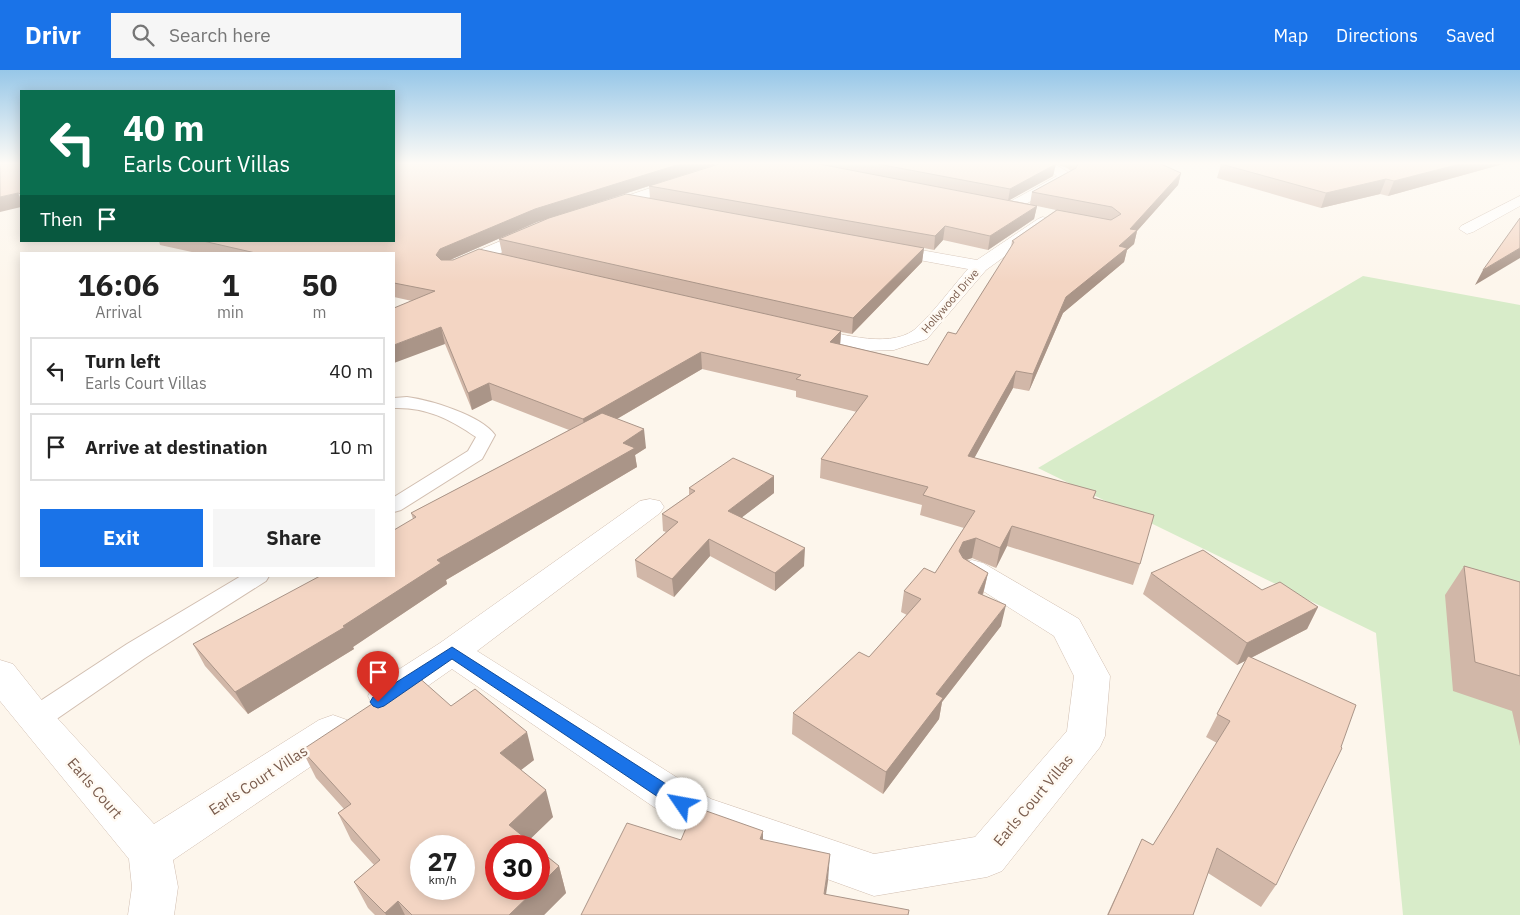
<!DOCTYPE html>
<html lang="en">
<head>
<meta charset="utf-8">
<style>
  :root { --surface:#fff; --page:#f6f6f6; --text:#222; --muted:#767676; --line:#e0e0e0; --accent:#1a73e8 }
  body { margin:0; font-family:"IBM Plex Sans",sans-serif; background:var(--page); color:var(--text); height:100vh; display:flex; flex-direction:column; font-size:19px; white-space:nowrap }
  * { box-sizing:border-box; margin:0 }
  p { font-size:16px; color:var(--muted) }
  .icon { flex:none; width:28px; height:28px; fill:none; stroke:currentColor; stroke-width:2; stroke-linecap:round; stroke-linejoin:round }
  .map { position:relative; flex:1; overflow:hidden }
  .details { position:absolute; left:20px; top:182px; width:375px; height:325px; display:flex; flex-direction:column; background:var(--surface); border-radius:0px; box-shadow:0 2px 12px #0003 }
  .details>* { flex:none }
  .top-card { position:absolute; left:20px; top:20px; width:375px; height:152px; border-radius:0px; box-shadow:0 2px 12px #0003; background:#0b6e4f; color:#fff; overflow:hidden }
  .speed { position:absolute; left:410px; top:765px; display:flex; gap:10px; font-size:25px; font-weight:700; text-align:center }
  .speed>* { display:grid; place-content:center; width:65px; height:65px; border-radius:50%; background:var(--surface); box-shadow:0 2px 12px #0003; line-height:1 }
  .speed small { font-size:12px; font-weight:400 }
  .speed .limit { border:8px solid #d22; background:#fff; color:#111 }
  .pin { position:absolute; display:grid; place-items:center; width:42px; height:42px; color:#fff; margin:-51px -21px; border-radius:50% 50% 50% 0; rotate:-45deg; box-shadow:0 0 5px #0007 }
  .pin .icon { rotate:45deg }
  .me { position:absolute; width:55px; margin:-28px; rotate:303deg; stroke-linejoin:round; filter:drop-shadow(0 0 4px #0008) }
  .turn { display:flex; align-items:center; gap:18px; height:105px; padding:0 20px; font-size:22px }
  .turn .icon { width:65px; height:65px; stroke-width:2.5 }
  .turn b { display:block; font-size:35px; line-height:42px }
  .then { display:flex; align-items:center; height:48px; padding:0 20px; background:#0003; gap:10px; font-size:19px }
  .eta { display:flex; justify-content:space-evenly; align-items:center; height:85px; text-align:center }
  .eta b { font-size:30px; font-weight:700; line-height:35px }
  .button { display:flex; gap:10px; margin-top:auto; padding:10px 20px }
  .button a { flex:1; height:58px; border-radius:0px; background:var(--accent); color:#fff; font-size:20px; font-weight:700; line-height:58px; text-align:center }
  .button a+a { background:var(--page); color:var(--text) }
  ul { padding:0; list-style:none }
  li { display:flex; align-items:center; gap:15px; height:68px; margin:0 10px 8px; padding:0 10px; border:2px solid var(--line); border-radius:0px }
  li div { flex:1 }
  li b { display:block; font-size:19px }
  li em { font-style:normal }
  header { display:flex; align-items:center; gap:30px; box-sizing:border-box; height:70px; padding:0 25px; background:var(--accent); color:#fff }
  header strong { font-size:24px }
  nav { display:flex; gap:28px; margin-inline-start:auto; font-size:18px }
  .search { width:350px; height:45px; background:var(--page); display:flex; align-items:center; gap:12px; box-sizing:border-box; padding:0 18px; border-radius:0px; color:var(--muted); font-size:19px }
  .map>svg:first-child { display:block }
</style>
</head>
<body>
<header>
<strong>Drivr</strong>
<div class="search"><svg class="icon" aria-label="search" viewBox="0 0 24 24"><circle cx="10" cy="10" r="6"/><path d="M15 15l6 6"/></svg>Search here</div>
<nav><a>Map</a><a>Directions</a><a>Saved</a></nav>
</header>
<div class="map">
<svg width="1520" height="845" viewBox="0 0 1520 845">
  <rect width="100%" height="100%" fill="#fdf6ec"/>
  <path fill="#d8ecc9" d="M1363,206L1520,235V845H1403L1376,563L1038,398Z"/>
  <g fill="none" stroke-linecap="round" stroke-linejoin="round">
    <g stroke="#d1beb0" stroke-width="2">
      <path id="lane" d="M407,327C430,330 481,345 495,365L482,389L401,440L394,442V427L468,381L476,367C450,349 426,337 394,338V328Z
        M241,506H269L266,511L145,588L45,657L35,660L25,657L21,649L25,641L127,574Z"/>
    </g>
    <g stroke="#d1beb0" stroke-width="1">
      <path id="street" d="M722,94H740L739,97L610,141L605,142L598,138L600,135Z
        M1040,94H1055L1074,106L1014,141H1004L1002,138L1004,135L1057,106Z
        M1520,126V136L1473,162L1467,164L1459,159L1461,156Z
        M1043,147L1048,149L1051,152L1048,155L986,200L927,269L894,280L864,281L797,265L794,261L797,257L804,255C833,262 887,280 914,260C930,247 953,216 968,199L881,183L879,179L881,175L887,174L977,190L1038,149Z
        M534,157L542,162L540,165L463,200H451L448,196L451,192Z
        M650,429L660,431L664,437L660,443L477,581L711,729L874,784L975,767L1067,661L1074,606L1054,566L961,507L957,500L961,493L972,490L983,493L1079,549L1110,606L1105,666L1100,677L1002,801L987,807L874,826L683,757L452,599L399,636L386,640L373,636L368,626L373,616L440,573L640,431Z
        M0,590L13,594L48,638L154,754L319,650L333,645L347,650L352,661L347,672L173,790L178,817L174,845H128L132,817L129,789L0,631Z"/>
    </g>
    <use href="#lane" fill="#fff" fill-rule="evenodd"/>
    <use href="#street" fill="#fff" fill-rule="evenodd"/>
  </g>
  <path fill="#d1b7a8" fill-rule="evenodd" d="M394,94H717L593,134L650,128L649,116L719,94H1055L1053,106L1009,130L1030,134L1032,122L1071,101L1067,98L1056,94H1161L1181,103L1178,115L1137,161L1134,174L1127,180L1124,192L1063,243L1029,321L1013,318L974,388L1096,421L1094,428L1140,494L1133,515L1007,476L996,498L972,488L967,490L988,503L983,525L1001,556L942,632L939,649L883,724L792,664L793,643L869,587L907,545L901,542L904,521L935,503L964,458L920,445L922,435L820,408L821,389L857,342L796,327V321L702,299L617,349L646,378L635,385L637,397L446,510L447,514L353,577L354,579L248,644L205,596L193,574L319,507V506H394L413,449L411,443L569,360L492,330L472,340L445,274L412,231L394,227V184H201L160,175L159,171H394ZM1037,136L1056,140L1012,171L1011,177L956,264L928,295L840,274L841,262L852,264L922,192L924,178L934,180L943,170L988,180L1034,149ZM543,150L499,169L502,183L450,190L537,152Z
    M1221,94H1503L1388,126L1380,124L1321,138L1217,108Z
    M774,406V423L742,447L804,496L775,521L710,486L674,527L637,507L635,490L666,462L663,461L662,444L689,425V418Z
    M1464,496L1520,512V676L1512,641L1453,621L1445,525Z
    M1151,503L1262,520L1318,537L1307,559L1251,588L1276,815L1261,837L1208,803L1193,845H1107L1142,769L1153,775L1217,673L1206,667L1245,591L1237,595L1143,524Z
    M451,636L534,690L521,700L553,747L528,771L559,796L566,823L544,845H375L368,838L354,812L374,795L351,770L338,743L344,739L316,708L302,680Z"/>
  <path fill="#aa9588" d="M680,94H717L537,152L443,193L436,185L440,179L535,139Z
    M1056,94L1053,106L1008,131L1010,119Z
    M1460,94H1503L1388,126L1394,111Z
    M1181,103L1178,115L1137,161L1134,174L1127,180L1124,192L1063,243L1029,321L1033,304L1066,227L1119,176L1130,159Z
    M1386,109L1380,124L1321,138L1326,123Z
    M18,123L21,129V137L0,142V127Z
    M1037,136L1034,149L988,180L990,166Z
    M945,156L943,170L934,180L935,166Z
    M924,178L922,192L852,264L853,248Z
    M1520,178V188L1475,215L1483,200Z
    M441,257L445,274L394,293V275Z
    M841,261L840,277L830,272Z
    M701,282L702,299L586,367L583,349Z
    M1016,301L1013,318L965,405L968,386Z
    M489,313L492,330L472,340L468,323Z
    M644,359L646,378L635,385L637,397L446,510L447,514L353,577L354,579L248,644L235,622L343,556L437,490Z
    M774,406V423L728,458V441Z
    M1012,456L1007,476L996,498L1000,478Z
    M976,468L972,488L959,492V481L963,472Z
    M709,469L710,486L674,527L672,509Z
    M805,478L804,496L775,521V503Z
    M988,503L983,523L974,543L978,523Z
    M1006,535L1001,556L942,632L939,649L883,724L886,702L936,624Z
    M1318,537L1307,559L1237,595L1247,573Z
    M527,662L534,690L508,710L500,683Z
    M546,720L553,747L523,776L509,755Z
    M763,761V788L760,769Z
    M830,784L828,811L823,845L824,824Z
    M559,796L566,823L544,845H509L536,819H539V816Z
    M398,831L405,845H386L385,843Z"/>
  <path fill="#f3d5c3" stroke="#aa9588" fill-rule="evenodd" d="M0,94H21V124L18,123L0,127Z
    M394,94H680L535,139L440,179L436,185L441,190H453L479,179L841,261L830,272L928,295L948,262L956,264L1014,172L1012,171L1057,140L1111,150L1121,144L1112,137L1032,122L1076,98L1078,94H1161L1181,103L1130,159L1137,160L1119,176L1127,178L1066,227L1033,304L1016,301L968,386L1096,421L1093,428L1154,445L1140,494L1012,456L1000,478L976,468L963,472L959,481L963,488L988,503L978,523L1006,535L936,624L943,628L886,702L793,643L859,582L869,587L921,529L904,521L924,498L935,503L975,441L923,425L928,417L821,389L868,326L796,309L801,305L701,282L583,349L489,313L468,323L441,257L394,275V238L435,221L394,213V184H260L203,171H394Z
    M719,94H819L1037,136L990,166L945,156L935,166L649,116Z
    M878,94H1056L1010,119Z
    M1221,94H1460L1394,111L1386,109L1326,123Z
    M626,124L924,178L853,248L499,169L549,148Z
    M1520,148V178L1483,200Z
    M602,343L644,359L623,373L635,378L437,490L441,493L343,556L345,557L235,622L193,574L320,506H394V460L416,447L411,443Z
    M733,388L774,406L728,441L805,478L775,503L709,469L672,509L635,490L678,452L662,444L695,421L689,418Z
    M1203,480L1262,520L1280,512L1318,537L1247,573L1151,503Z
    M1464,496L1520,512V606L1475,592Z
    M1248,586L1356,635L1341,677L1342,678L1276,815L1217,778L1193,845H1108L1142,769L1153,775L1230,651L1217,644Z
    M416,605L451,636L475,619L527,662L500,683L546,720L509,755L535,776H496V819H536L509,845H412L398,831L385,843L354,812L380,790L338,743L351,734L302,680ZM421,776H464V819H421Z
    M695,737L763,761L760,769L830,784L824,824L909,840L908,845H581L627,753L681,770Z
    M539,780L559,796L539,816Z"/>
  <linearGradient id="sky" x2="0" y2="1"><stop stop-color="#97c7e8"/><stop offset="0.44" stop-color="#fefbf6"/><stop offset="1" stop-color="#fefbf6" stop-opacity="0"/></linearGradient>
  <rect width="1520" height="212" fill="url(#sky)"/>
  <path fill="#1a73e8" stroke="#114b97" d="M452,577L688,728L691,734L688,739L682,741L676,739L452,589L384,636L378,638L373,636L370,632L373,627Z"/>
  <g text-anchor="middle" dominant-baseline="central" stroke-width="5" stroke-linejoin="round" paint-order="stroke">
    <g font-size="11" fill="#7a5c4d" stroke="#fffaf3">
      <text transform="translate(950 231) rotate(-49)">Hollywood Drive</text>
    </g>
    <g font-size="15" fill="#7a5c4d" stroke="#fffaf3">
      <text transform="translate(258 710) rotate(-33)">Earls Court Villas</text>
      <text transform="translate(95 718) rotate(49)">Earls Court</text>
      <text transform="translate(1033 730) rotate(-50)">Earls Court Villas</text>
    </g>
  </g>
</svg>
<div class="speed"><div>27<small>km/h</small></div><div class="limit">30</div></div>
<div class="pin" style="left:378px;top:632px;background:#d93025"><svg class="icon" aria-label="arrive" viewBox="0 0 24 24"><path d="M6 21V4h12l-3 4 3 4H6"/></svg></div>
<svg class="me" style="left:682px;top:734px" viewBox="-20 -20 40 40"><circle r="19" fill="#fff"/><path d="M0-13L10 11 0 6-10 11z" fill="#1a73e8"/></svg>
<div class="top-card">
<div class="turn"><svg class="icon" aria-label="left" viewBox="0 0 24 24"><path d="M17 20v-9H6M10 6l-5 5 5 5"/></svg><div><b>40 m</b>Earls Court Villas</div></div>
<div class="then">Then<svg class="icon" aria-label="arrive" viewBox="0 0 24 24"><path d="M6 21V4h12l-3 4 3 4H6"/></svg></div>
</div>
<section class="details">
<div class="eta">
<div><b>16:06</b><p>Arrival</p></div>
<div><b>1</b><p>min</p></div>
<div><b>50</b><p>m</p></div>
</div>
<ul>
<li><svg class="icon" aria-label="left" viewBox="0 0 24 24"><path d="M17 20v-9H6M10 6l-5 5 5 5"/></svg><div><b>Turn left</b><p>Earls Court Villas</p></div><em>40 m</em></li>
<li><svg class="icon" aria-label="arrive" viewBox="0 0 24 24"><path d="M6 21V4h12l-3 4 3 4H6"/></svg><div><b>Arrive at destination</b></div><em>10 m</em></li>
</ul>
<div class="button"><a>Exit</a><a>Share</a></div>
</section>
</div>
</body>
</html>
